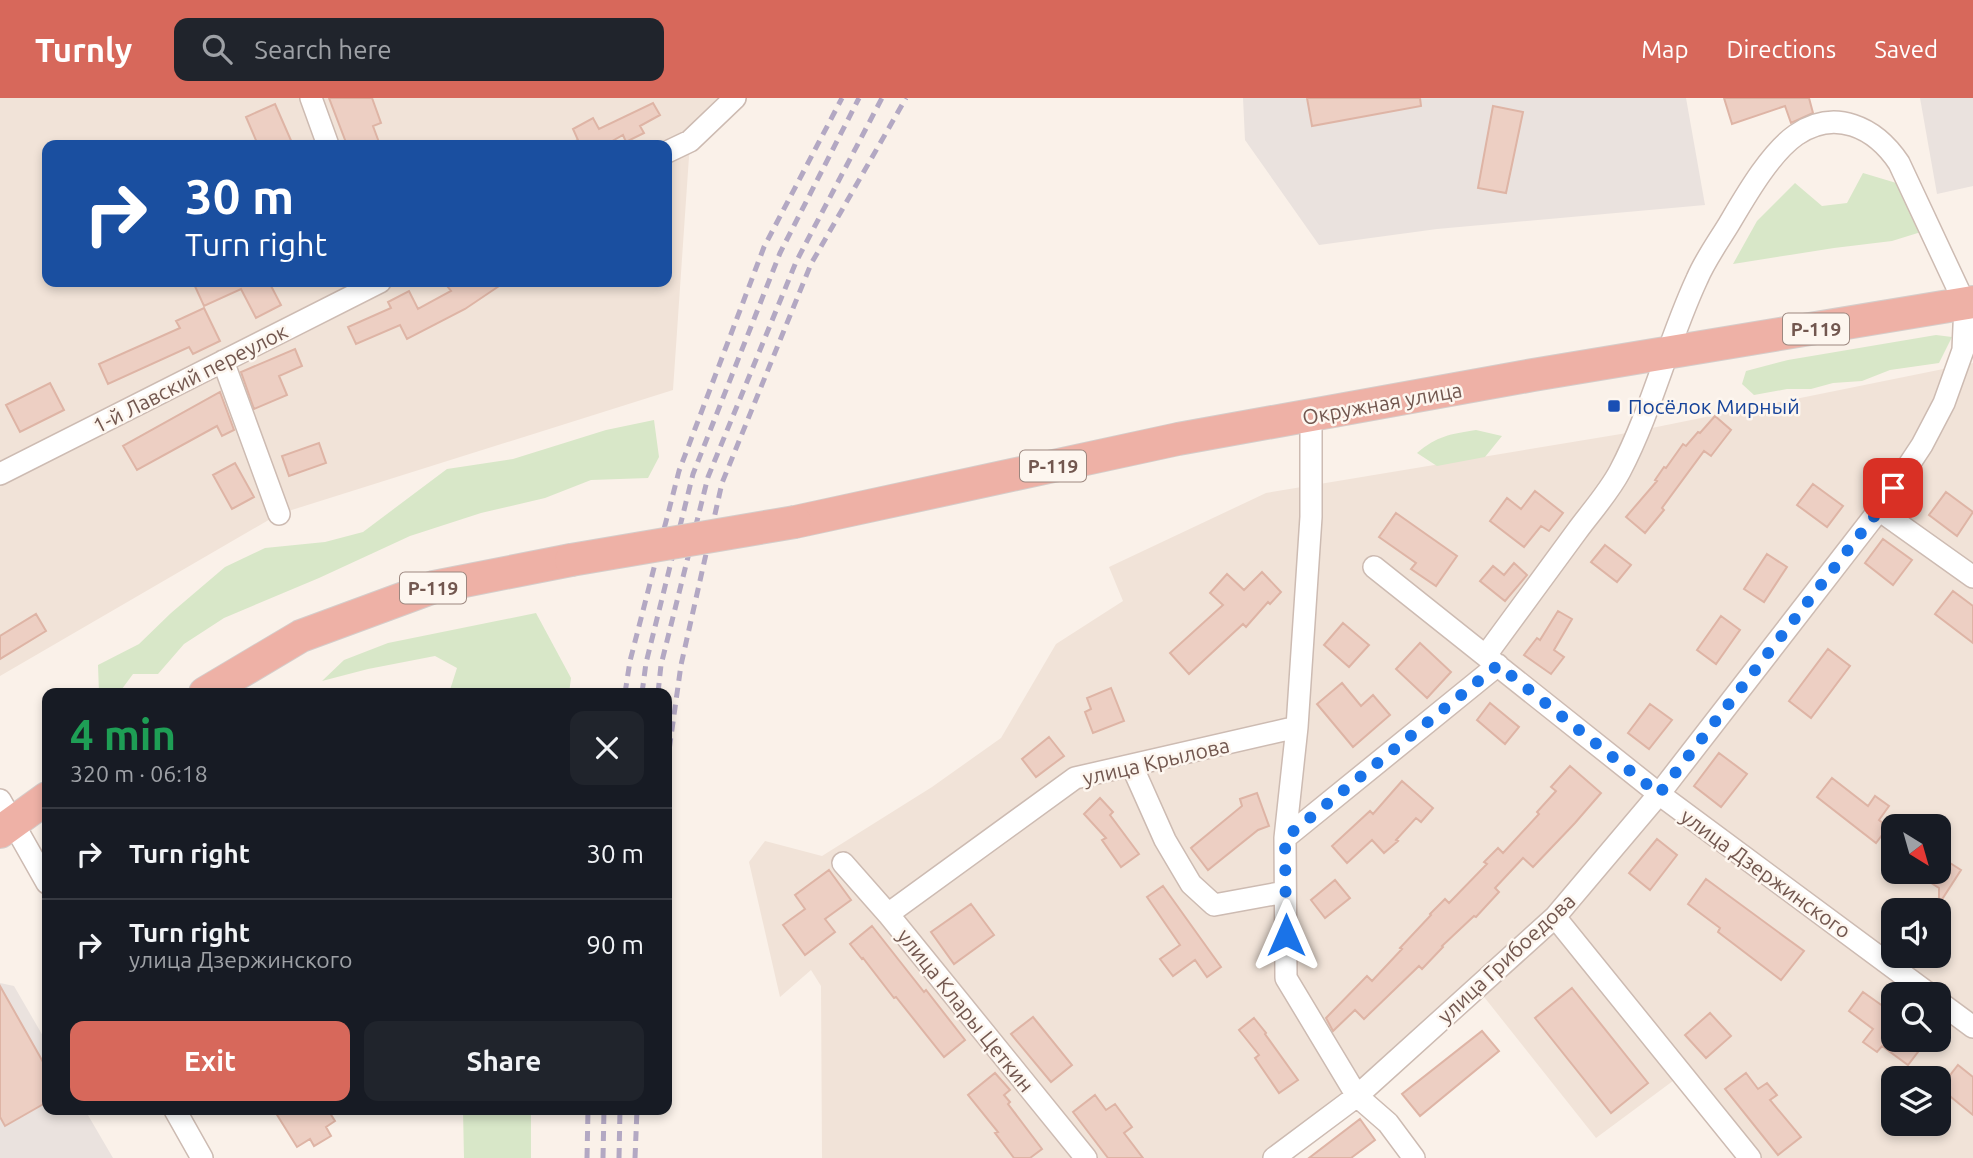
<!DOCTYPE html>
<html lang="en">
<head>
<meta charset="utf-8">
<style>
  :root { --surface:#171b24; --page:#20242c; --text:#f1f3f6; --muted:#9ea1a6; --line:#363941; --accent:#d7685b }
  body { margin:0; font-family:Ubuntu,sans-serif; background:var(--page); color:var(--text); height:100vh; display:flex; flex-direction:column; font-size:26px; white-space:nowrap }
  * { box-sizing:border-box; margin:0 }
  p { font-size:23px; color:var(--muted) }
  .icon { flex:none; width:38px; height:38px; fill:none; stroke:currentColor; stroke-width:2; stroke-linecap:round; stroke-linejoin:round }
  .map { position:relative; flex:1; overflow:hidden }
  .sheet { position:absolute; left:42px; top:590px; width:630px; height:427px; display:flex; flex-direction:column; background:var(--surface); border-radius:14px; box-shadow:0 4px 10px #0003 }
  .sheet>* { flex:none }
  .banner { position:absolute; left:42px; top:42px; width:630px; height:147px; border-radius:14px; box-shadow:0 4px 10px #0003; background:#1a4fa0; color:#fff; overflow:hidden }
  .needle { width:46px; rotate:143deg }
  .tools { position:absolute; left:1881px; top:716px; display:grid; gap:14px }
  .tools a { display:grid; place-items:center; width:70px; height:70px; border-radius:14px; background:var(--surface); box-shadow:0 4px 10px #0003; font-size:35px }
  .pin { position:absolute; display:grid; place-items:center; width:60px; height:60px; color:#fff; margin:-30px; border-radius:14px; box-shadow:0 4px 10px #0006 }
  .me { position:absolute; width:77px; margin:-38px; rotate:0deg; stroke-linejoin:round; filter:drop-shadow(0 0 5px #0008) }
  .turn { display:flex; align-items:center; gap:24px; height:147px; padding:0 28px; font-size:32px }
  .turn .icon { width:91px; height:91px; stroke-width:2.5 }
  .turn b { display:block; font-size:49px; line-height:60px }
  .round { display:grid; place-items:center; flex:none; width:74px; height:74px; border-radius:14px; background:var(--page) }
  .summary { display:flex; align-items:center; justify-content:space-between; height:119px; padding:0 28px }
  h1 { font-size:42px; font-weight:600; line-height:52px; color:#1e9e55 }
  .action { display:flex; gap:14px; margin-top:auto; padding:14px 28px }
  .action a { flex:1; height:80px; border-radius:14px; background:var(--accent); color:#fff; font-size:28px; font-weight:600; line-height:80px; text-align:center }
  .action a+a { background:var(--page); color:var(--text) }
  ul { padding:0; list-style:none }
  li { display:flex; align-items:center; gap:21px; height:91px; padding:0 28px; border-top:2px solid var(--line) }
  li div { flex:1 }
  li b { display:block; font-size:26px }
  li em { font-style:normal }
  header { display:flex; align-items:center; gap:42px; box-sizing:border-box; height:98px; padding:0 35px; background:var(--accent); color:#fff }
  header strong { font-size:33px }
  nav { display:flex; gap:38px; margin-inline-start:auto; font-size:24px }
  .search { width:490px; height:63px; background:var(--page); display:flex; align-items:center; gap:18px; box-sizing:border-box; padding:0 24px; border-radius:14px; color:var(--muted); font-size:26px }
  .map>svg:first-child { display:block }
</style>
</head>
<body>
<header>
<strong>Turnly</strong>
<div class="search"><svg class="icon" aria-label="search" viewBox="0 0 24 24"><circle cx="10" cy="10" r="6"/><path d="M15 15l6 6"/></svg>Search here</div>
<nav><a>Map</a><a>Directions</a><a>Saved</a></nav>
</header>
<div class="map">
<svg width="1973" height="1060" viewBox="0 0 1973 1060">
  <rect width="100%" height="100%" fill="#faf1e9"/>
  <path fill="#f1e3d8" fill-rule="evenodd" d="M0,0H735L690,44L673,292L279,416L0,578ZM47,47H667V184H47Z
    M1973,265V1060H1750L1681,977L1596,1040L1477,890L1274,1060H822L821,888L811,872L780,899L749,764L765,743L822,758L932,689L1001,640L1056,546L1123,503L1109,469L1266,395L1627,335ZM1894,728H1939V774H1894ZM1894,812H1939V858H1894ZM1894,896H1939V942H1894ZM1894,980H1939V1026H1894Z"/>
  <path fill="#eae2de" d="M1243,0H1686L1705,107L1437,131L1319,147L1245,42Z
    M1920,0H1973V88L1937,96Z
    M0,885L14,888L47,945V1012H85L113,1060H0Z"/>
  <path fill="#d8e7c8" d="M1863,75L1903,87L1921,134L1892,143L1834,150L1733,166L1757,123L1795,85L1822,108L1847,105Z
    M1936,237L1952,239L1939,265L1890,272L1862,283L1833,285L1811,291H1787L1754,297L1742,286L1746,273L1788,262Z
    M654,322L659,359L648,380L591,382L545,400L481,415L410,438L319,480L224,520L184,546L158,576H133L119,595H99L98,567L139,546L171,515L225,469L265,450L325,444L363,434L447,371L513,361L606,332Z
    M1476,332L1502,338L1485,359L1437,368L1417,355C1437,338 1450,336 1476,332Z
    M536,515L571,580L569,595H449L457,570L435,558L368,571L322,583L344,562L388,545Z
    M463,1012H531V1060H464Z"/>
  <path fill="#edcfc3" stroke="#deb4a5" stroke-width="2" d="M329,0H372L381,25L373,28L380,47H347Z
    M1307,0H1420L1421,8L1312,28Z
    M1724,0H1809L1813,15L1791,25L1785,8L1732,26Z
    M653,5L660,17L640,28L644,35L626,44L623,37L607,46V47H567L578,42L573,31L593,20L599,31Z
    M275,6L293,47H258L246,19Z
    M1493,8L1523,14L1506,95L1478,90Z
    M193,184H269L281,207L256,220L241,191L204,208Z
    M444,184H505L465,211L407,241L400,227L356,246L348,229L391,210L388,204L409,193L418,211L451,193Z
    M204,210L220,243L193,256L189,249L108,286L99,266L180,230L176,223Z
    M295,251L302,268L279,278L287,297L254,311L241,274Z
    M50,285L64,312L20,334L6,307Z
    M220,294L234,332L222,338L217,328L137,372L123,348Z
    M1715,318L1731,332L1711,358L1704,353L1662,410L1664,412L1645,435L1626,419L1657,383L1655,382L1664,369L1666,370L1683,346L1686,348L1698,334L1700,335Z
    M319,345L326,365L289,378L282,358Z
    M235,365L254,399L232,411L213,377Z
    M1813,386L1843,408L1827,429L1797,407Z
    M1535,393L1563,415L1549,433L1541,428L1524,449L1490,423L1507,400L1521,411Z
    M1946,394L1973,414L1957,438L1929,417Z
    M1396,415L1457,458L1436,488L1411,471L1416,465L1379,439Z
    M1883,441L1912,462L1893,487L1865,465Z
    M1605,447L1631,467L1617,484L1591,464Z
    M1767,456L1787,469L1764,504L1744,491Z
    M1514,465L1527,477L1505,503L1480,483L1493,468L1504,477Z
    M1262,474L1281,494L1270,506L1268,504L1246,529L1243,526L1189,576L1170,555L1223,507L1210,495L1227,476L1244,492Z
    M1953,493L1973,508V545L1935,516Z
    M1558,513L1572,521L1554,552L1564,559L1551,576L1524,557L1537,540L1540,542Z
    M36,516L46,533L0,561V538Z
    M1721,518L1740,532L1716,566L1697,552Z
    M1343,525L1369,547L1349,569L1324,547Z
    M1420,545L1451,574L1427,600L1396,571Z
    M1828,551L1850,568L1811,620L1789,603Z
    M1342,585L1361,608L1373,597L1390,617L1353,649L1317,606Z
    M1111,590L1124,623L1093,635L1085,614L1091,611L1087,600Z
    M1490,605L1519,629L1505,646L1477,622Z
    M1650,606L1672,622L1649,651L1628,635Z
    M1049,639L1064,658L1036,679L1022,661Z
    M1719,655L1747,676L1721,709L1694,688Z
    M1570,668L1601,695L1575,725L1533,769L1523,760L1495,790L1499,794L1476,819L1474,818L1442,848L1443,849L1422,871L1419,868L1364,921L1355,912L1333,933L1326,920L1367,878L1372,883L1402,851L1400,850L1431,817L1430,816L1445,801L1449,805L1487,766L1484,764L1498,750L1503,755L1539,716L1537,714L1556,693L1551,689Z
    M1832,680L1868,708L1875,698L1889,708L1879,722L1888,729L1876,745L1817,699Z
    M1402,683L1433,710L1421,724L1416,720L1396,742L1398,743L1384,755L1372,742L1347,765L1332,748L1370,713L1373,716Z
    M1257,695L1269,728L1258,732L1208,772L1191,750L1242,708L1240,701Z
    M1100,700L1113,714L1110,717L1139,756L1121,769L1102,742L1106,740L1084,716Z
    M1657,741L1677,757L1650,792L1629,775Z
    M1939,758L1961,772L1939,806V790L1914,774H1939Z
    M829,772L851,802L825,821L835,834L805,857L783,827L805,811L795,797Z
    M1706,781L1804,853L1781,882L1718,834L1720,830L1688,806Z
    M1335,782L1350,800L1325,820L1311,802Z
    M1163,788L1221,869L1207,879L1195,862L1173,878L1160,861L1180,847L1147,799Z
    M971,806L994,837L954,866L931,834Z
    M872,828L924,894L926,892L965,942L944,959L896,899L894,900L863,860L862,861L850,846Z
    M0,888L47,971V1004L5,1028L0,1019Z
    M1572,890L1648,985L1611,1015L1535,920Z
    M1863,894L1894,916V942H1927L1908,967L1882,948L1877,954L1863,944L1873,931L1849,913Z
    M1710,915L1731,938L1706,960L1685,937Z
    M1033,919L1072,967L1051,984L1011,936Z
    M1254,920L1266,935L1265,936L1298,982L1279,995L1255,960L1259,957L1239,932Z
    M1482,933L1499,953L1420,1018L1402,996Z
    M1958,967L1973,979V1017L1940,990Z
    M995,975L1010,992L1004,997L1010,1004L1008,1006L1042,1051L1030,1060H1014L995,1035L998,1034L968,997Z
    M1746,975L1758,991L1767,985L1777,997L1770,1002L1801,1039L1778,1057L1725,991Z
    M1095,997L1106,1012L1115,1006L1132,1029L1124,1035L1143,1060H1108L1073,1014Z
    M274,1012H328L335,1023L326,1029L331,1038L314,1048L310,1041L297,1049Z
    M1360,1021L1375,1042L1351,1060H1309Z"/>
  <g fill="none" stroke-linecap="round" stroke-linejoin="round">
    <g stroke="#cdbbb2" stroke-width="24">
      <path id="minor" d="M311,0L328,47
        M667,54L690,43L735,0
        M223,263L279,416
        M1311,317V419L1297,629L1285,740L1286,880L1357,998L1388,1025L1414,1060
        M0,376L380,184
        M1879,412L1973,479
        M1374,469L1659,696L1929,896
        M1132,668L1165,742L1191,786L1214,807L1285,794
        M0,702L47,785
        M1285,740L1498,567
        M843,765L888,816L1086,1060
        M888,816L1075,680L1297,629
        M1555,819L1750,1060
        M1939,904L1973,929
        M175,1012L202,1060
        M1274,1060L1357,998L1555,819L1659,696L1879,412L1922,347L1944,305L1963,252L1965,206L1899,65C1875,29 1835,10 1796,37C1770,55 1745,99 1729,126C1718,144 1705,162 1697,181C1668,243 1652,312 1620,373C1609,394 1591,414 1577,433C1547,474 1516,516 1486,557"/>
    </g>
    <g stroke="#d5cdca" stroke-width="34">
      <path id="highway" d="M795,424L1178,341L1533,277L1973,204
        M205,595L301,538L434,489L571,462
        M0,734L47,700"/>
    </g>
    <use href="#minor" stroke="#fff" stroke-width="21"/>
    <use href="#highway" stroke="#eeb1a6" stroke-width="32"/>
    <path stroke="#b3a8c3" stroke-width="5" stroke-dasharray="10 7" stroke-linecap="butt" d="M625,595L630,563L679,373L764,149L842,0
      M642,595L646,565L693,376L780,155L859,0
      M658,595L661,567L708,379L796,164L882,0
      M667,667L681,567L722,385L811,166L906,0
      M587,1060L588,1012
      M603,1060L604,1012
      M619,1060L620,1012
      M635,1060L637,1012"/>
    <g stroke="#d5cdca" stroke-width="34" stroke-linecap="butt">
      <path id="highway-bridge" d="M571,462L795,424"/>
    </g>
    <use href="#highway-bridge" stroke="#eeb1a6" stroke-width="32"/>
  </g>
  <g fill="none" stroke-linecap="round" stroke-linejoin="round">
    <path stroke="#1a73e8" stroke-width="12" stroke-dasharray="0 21.6" d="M1286,837L1285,740L1498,567L1659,696L1879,412L1893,390"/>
  </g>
  <rect fill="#1a4fb4" stroke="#fdf6ef" stroke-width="2.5" x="1607" y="301" width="14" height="14" rx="3.5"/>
  <g text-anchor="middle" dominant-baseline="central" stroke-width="5" stroke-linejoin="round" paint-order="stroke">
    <g fill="#fdf6ef" stroke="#9c877f" stroke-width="2">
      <rect x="1783" y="215.5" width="66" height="31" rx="5"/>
      <rect x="1020" y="352.5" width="66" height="31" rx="5"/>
      <rect x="400" y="474.5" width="66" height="31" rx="5"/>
    </g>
    <g font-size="19" font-weight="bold" fill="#72574f">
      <text x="1816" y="231">Р-119</text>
      <text x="1053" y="368">Р-119</text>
      <text x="433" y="490">Р-119</text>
    </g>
    <g font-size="21" fill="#72574f" stroke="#fdf6ef">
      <text transform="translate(190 280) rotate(-27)">1-й Лавский переулок</text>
      <text transform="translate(1382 305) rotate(-10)">Окружная улица</text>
      <text transform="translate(1156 663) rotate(-13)">улица Крылова</text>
      <text transform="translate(1766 775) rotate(36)">улица Дзержинского</text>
      <text transform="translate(1506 860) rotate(-43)">улица Грибоедова</text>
      <text transform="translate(966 912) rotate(51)">улица Клары Цеткин</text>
    </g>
    <g font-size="21" fill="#164399" stroke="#fdf6ef" text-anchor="start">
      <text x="1628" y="308">Посёлок Мирный</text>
    </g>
  </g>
</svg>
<div class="tools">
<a><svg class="needle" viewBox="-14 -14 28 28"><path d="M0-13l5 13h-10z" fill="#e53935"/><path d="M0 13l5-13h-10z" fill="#9ea1a6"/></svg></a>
<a><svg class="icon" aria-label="sound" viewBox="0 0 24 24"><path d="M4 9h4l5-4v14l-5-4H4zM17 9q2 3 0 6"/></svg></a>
<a><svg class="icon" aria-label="search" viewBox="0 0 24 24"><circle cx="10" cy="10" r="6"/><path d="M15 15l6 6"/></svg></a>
<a><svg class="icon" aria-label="layers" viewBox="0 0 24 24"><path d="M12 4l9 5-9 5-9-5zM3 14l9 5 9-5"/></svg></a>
</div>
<div class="pin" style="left:1893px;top:390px;background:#d93025"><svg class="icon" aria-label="arrive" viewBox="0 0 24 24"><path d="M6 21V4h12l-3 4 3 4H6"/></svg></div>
<svg class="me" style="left:1286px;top:837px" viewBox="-20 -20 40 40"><path d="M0-17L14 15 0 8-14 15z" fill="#1a73e8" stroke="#fff" stroke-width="4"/></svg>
<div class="banner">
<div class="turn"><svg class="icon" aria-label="right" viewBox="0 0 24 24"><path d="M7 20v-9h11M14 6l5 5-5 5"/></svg><div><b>30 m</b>Turn right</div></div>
</div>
<section class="sheet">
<div class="summary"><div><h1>4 min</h1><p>320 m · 06:18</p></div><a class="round"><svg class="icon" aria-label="close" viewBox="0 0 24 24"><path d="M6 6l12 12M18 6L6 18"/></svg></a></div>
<ul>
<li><svg class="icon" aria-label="right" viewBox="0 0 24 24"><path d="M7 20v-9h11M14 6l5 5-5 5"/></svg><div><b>Turn right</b></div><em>30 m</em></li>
<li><svg class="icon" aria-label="right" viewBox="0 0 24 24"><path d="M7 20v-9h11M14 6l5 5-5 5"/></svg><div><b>Turn right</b><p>улица Дзержинского</p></div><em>90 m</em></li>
</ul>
<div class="action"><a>Exit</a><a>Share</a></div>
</section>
</div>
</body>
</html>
